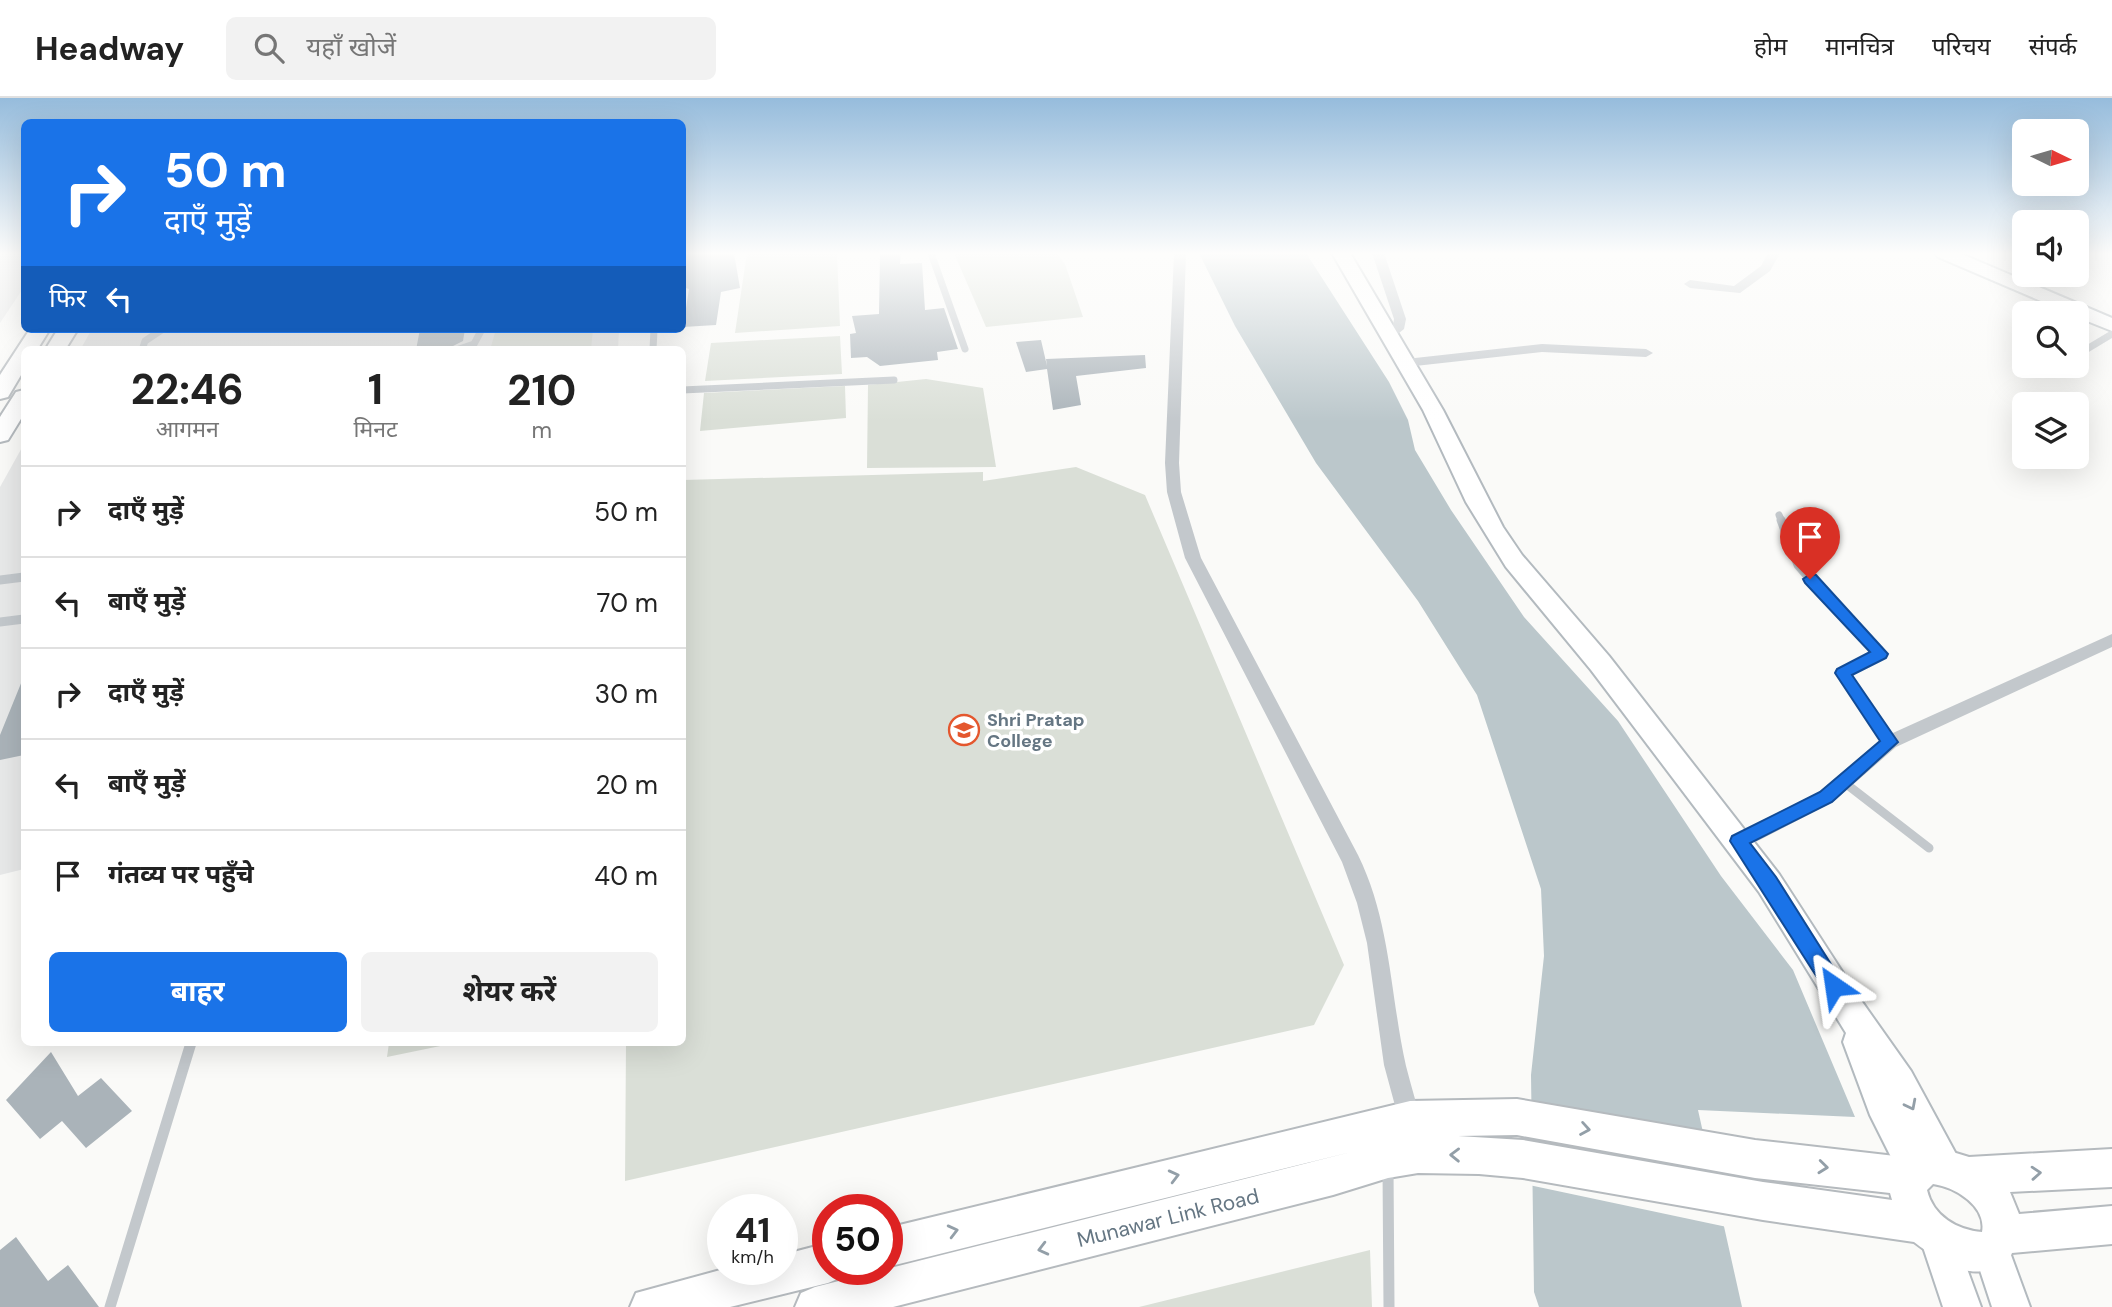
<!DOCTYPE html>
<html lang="hi">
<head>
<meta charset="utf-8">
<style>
  :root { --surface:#fff; --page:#f2f2f2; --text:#222; --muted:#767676; --line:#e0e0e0; --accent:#1a73e8 }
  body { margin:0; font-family:"DM Sans","Noto Sans Devanagari",sans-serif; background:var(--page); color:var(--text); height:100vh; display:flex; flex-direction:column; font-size:26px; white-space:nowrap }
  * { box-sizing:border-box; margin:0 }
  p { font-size:23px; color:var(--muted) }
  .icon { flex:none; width:38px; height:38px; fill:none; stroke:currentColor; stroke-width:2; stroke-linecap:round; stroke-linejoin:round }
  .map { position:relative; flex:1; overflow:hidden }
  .sheet { position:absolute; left:21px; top:248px; width:665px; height:700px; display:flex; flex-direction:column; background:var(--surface); border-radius:10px; box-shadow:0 7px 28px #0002 }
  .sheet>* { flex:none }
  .hud { position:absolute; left:21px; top:21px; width:665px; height:214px; border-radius:10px; box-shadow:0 7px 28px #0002; background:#1a73e8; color:#fff; overflow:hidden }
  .needle { width:46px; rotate:95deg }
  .buttons { position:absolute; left:2012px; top:21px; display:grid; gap:14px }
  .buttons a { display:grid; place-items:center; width:77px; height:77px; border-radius:10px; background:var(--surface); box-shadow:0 7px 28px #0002; font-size:35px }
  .speed { position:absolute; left:707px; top:1096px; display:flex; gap:14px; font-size:35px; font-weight:700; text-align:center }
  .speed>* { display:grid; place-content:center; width:91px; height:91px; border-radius:50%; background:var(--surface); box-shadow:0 7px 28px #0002; line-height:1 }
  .speed small { font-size:18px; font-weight:400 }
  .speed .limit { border:10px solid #d22; background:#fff; color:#111 }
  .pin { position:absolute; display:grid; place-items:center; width:60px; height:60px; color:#fff; margin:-72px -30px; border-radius:50% 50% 50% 0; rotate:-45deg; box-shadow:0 0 7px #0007 }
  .pin .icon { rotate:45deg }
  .me { position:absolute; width:77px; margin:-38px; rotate:328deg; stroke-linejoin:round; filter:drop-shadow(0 0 5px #0008) }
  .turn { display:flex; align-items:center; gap:24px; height:147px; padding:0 28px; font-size:32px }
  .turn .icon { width:91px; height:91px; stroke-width:2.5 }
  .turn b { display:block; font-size:49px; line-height:60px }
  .then { display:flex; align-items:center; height:66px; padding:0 28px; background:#0003; gap:14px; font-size:26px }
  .eta { display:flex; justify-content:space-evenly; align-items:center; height:119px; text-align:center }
  .eta b { font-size:42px; font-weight:700; line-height:49px }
  .button { display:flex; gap:14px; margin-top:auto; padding:14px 28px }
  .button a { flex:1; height:80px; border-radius:10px; background:var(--accent); color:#fff; font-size:28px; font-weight:700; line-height:80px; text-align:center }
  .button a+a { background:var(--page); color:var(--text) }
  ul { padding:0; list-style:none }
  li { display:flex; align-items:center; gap:21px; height:91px; padding:0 28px; border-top:2px solid var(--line) }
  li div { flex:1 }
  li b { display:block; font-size:26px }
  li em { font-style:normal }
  header { display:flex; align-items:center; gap:42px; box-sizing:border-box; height:98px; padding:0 35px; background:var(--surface); border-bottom:2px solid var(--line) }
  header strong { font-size:33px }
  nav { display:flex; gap:38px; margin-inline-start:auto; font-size:24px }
  .search { width:490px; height:63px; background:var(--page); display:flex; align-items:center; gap:18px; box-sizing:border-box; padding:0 24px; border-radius:10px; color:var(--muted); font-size:26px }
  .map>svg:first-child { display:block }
</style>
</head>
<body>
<header>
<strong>Headway</strong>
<div class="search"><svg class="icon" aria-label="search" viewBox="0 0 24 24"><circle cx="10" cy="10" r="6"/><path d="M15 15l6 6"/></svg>यहाँ खोजें</div>
<nav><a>होम</a><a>मानचित्र</a><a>परिचय</a><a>संपर्क</a></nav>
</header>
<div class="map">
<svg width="2112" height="1209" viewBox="0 0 2112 1209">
  <rect width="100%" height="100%" fill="#fafaf8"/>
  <path fill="#e8e9e9" d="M0,155H24V189L0,225Z
    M92,231H619L618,252H80Z
    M24,346V771L0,777V389Z"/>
  <path fill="#dadfd7" d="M747,155H837L840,228L735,235Z
    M954,155H1056L1065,166L1083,219L986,229Z
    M496,231H593L591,252H490Z
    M840,238L842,276L705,283L711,245Z
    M926,281L983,290L996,369L867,370L868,287Z
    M845,288L846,320L700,333L704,295Z
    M1076,369L1145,397L1344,867L1314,927L625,1083L626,945H682L683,382L983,374V383Z
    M389,945H455L387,959Z
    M1370,1152L1372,1209H1139Z"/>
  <path fill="#bbc7cb" d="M1199,155H1306L1389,284L1408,322L1415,352L1451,412L1524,519L1618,623L1721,778L1793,872L1855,1019L1698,1012L1742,1209H1539L1534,1194L1531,977L1544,858L1541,791L1477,597L1418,503L1316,365L1235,228Z"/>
  <path fill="#fafaf8" d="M1528,1003L1707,1035L1727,1129L1529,1087Z"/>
  <path fill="#aab3b9" d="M682,155H734L740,190L721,194L716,227L683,229L689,191L683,189Z
    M880,155H901L900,166L922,165L925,212L944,210L958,251L937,254L938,262L880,268L867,259L851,260L850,236L856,235L852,218L879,216Z
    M420,231H465L463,243L451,249L416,252Z
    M1041,242L1047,268L1046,261L1145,257L1146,270L1076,278L1081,307L1053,312L1047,271L1026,274L1016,244Z
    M24,578V657L0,662V637Z
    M51,954L78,998L101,980L132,1013L86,1050L62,1023L40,1041L6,1002Z
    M16,1139L48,1183L68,1167L99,1209H0V1152Z"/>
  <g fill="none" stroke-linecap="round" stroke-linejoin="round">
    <g stroke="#b3babf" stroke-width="4">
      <path id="secondary" d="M1332,155H1350L1443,312L1503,429L1522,457L1609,558L1779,776L1858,898L1911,973L1956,1056L1961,1068L1956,1080L1944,1085L1931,1079L1928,1085L1916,1091L1904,1085L1870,1017L1843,944L1846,935L1759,794L1591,572L1506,469L1466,404L1423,312Z
        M1935,155H1959L2112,220V233L2077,219V215H2069L1938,159Z
        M1938,1122L1951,1127L1981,1209H1943L1920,1140L1925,1127Z
        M1991,1133L2004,1138L2030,1209H1992L1973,1151L1978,1138Z"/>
    </g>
    <g stroke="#b5babe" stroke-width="4">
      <path id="primary" d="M30,231H50L37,252H24V272L8,299L0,301V277Z
        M58,231H78L65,252H45Z
        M24,292V316L8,342L0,344V319L16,294Z
        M1517,1001L1755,1042L1904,1059L1933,1048L1969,1059L2112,1051V1089L2010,1094L2019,1116L2112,1108V1146L2012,1155L2009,1162C2001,1165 1991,1171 1982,1173C1959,1177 1931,1157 1914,1144L1763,1122L1523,1080L1479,1076L1418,1075L1388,1080L1333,1097L893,1209H795L801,1195L815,1189L1351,1054L887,1169V1130L1410,1003ZM1517,1037L1755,1080L1890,1095L1892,1102L1763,1084L1523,1042L1458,1038ZM1933,1086C1955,1089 1987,1108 1982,1134C1957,1132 1933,1118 1927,1092Z
        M828,1145V1171H845L842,1179L828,1185L730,1209H630L636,1195L724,1171H782V1157Z"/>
    </g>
    <path stroke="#c3c8cc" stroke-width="7" d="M931,155L965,251
      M142,252L145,243L163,231
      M456,252L474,246L482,231
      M653,252L654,231
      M2077,257L2112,236
      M682,292L894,282
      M1779,417L1782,424"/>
    <path stroke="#c3c8cc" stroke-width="9" d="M1781,422L1798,467L1835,510L1881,556L1843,575L1890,644
      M0,482L24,479
      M0,524L24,521
      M1845,685L1929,750"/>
    <path stroke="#c3c8cc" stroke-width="11" d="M1388,1070L1389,1209
      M110,1209L191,945"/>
    <path fill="#c3c8cc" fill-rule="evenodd" d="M1174,155H1186L1179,365L1181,394L1201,460L1358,757C1391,824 1390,897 1406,968C1411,988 1417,1007 1422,1026L1419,1034L1411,1037L1403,1034L1400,1026L1384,967L1367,845L1357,805L1342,764L1185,460L1167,394L1165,365Z
      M1372,155H1384L1406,221L1404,231L1389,243L1383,239L1393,227L1394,221Z
      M1768,155H1780L1770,173L1740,195L1690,190L1684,186L1690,182L1734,188L1761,168Z
      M1542,246L1646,251L1653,255L1646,259L1542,254L1406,269L1399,265L1406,261Z
      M2112,536V549L1896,649L1833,704L1746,749L1739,751L1732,749L1729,743L1732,737L1819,694L1884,639Z"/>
    <use href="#secondary" fill="#fff" fill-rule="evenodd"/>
    <use href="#primary" fill="#fff" fill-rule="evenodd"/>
  </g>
  <defs><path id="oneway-chevron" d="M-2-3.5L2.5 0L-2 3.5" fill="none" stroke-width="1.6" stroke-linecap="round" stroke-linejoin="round" transform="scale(1.75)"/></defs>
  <g stroke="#939fa8">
    <use href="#oneway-chevron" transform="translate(1911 1007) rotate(63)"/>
    <use href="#oneway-chevron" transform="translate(1585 1031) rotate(10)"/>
    <use href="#oneway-chevron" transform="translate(1455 1057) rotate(-179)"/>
    <use href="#oneway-chevron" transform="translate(1823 1069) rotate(6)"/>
    <use href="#oneway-chevron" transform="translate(2036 1075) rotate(-4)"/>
    <use href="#oneway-chevron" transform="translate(1174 1078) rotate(-14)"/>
    <use href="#oneway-chevron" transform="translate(953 1133) rotate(-14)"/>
    <use href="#oneway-chevron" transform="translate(1043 1151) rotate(166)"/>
  </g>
  <linearGradient id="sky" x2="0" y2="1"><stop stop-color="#96bcdc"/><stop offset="0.48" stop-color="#fdfdfc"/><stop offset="1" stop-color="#fdfdfc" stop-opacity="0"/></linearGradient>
  <rect width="2112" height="324" fill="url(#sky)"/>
  <path fill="#1a73e8" stroke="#114b97" stroke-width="2" d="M1810,476L1816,477L1888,556L1886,560L1852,577L1898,644L1832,704L1750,745L1776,779L1841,882L1844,888L1841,895L1834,897L1827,895L1730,743L1732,738L1820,694L1880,643L1835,575L1837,571L1870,554L1805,485L1803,481Z"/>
  <defs>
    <g id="university-ring" transform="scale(1.575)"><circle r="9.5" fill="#fff" stroke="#e4572e" stroke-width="1.5"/><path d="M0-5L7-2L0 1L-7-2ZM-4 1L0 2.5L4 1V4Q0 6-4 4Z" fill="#e4572e"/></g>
  </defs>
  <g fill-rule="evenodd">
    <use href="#university-ring" x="964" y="632"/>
  </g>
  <g text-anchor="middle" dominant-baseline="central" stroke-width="7" stroke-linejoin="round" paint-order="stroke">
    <g font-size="18" font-weight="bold" fill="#657683" stroke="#fff" text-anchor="start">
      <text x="987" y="622">Shri Pratap<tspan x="987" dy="21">College</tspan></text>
    </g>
    <g font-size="21" fill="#657683" stroke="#fff">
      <text transform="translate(1168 1120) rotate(-14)">Munawar Link Road</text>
    </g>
  </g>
</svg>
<div class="buttons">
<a><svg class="needle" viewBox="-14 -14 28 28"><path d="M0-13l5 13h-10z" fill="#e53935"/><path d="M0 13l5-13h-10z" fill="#767676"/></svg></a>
<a><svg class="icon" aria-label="sound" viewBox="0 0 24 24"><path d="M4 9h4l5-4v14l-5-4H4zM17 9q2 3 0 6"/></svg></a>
<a><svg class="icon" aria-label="search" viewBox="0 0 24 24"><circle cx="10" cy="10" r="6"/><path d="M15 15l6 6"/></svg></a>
<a><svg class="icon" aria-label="layers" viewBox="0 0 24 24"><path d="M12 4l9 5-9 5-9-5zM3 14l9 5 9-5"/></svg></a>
</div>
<div class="speed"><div>41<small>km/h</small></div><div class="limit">50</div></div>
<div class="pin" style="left:1810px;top:481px;background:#d93025"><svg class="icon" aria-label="arrive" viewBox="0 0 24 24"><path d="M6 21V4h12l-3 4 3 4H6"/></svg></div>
<svg class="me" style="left:1834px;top:888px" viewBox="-20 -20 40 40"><path d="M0-17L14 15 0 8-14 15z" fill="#1a73e8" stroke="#fff" stroke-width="4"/></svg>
<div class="hud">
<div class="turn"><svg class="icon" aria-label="right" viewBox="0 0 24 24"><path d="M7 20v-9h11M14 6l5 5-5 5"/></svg><div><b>50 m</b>दाएँ मुड़ें</div></div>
<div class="then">फिर<svg class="icon" aria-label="left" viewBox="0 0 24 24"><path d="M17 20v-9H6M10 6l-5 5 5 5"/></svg></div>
</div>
<section class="sheet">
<div class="eta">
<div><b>22:46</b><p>आगमन</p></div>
<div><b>1</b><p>मिनट</p></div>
<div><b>210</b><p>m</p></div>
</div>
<ul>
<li><svg class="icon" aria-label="right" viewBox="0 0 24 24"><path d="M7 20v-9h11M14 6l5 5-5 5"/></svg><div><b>दाएँ मुड़ें</b></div><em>50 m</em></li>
<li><svg class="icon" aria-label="left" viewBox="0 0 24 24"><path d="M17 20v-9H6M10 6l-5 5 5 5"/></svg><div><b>बाएँ मुड़ें</b></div><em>70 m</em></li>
<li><svg class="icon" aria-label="right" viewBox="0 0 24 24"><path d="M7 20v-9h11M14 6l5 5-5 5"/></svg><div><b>दाएँ मुड़ें</b></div><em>30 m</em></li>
<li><svg class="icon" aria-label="left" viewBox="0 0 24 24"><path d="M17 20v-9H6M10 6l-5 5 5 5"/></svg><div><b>बाएँ मुड़ें</b></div><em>20 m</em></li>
<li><svg class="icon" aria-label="arrive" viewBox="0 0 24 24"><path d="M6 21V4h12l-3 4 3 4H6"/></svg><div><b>गंतव्य पर पहुँचे</b></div><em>40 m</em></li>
</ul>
<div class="button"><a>बाहर</a><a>शेयर करें</a></div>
</section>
</div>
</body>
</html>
